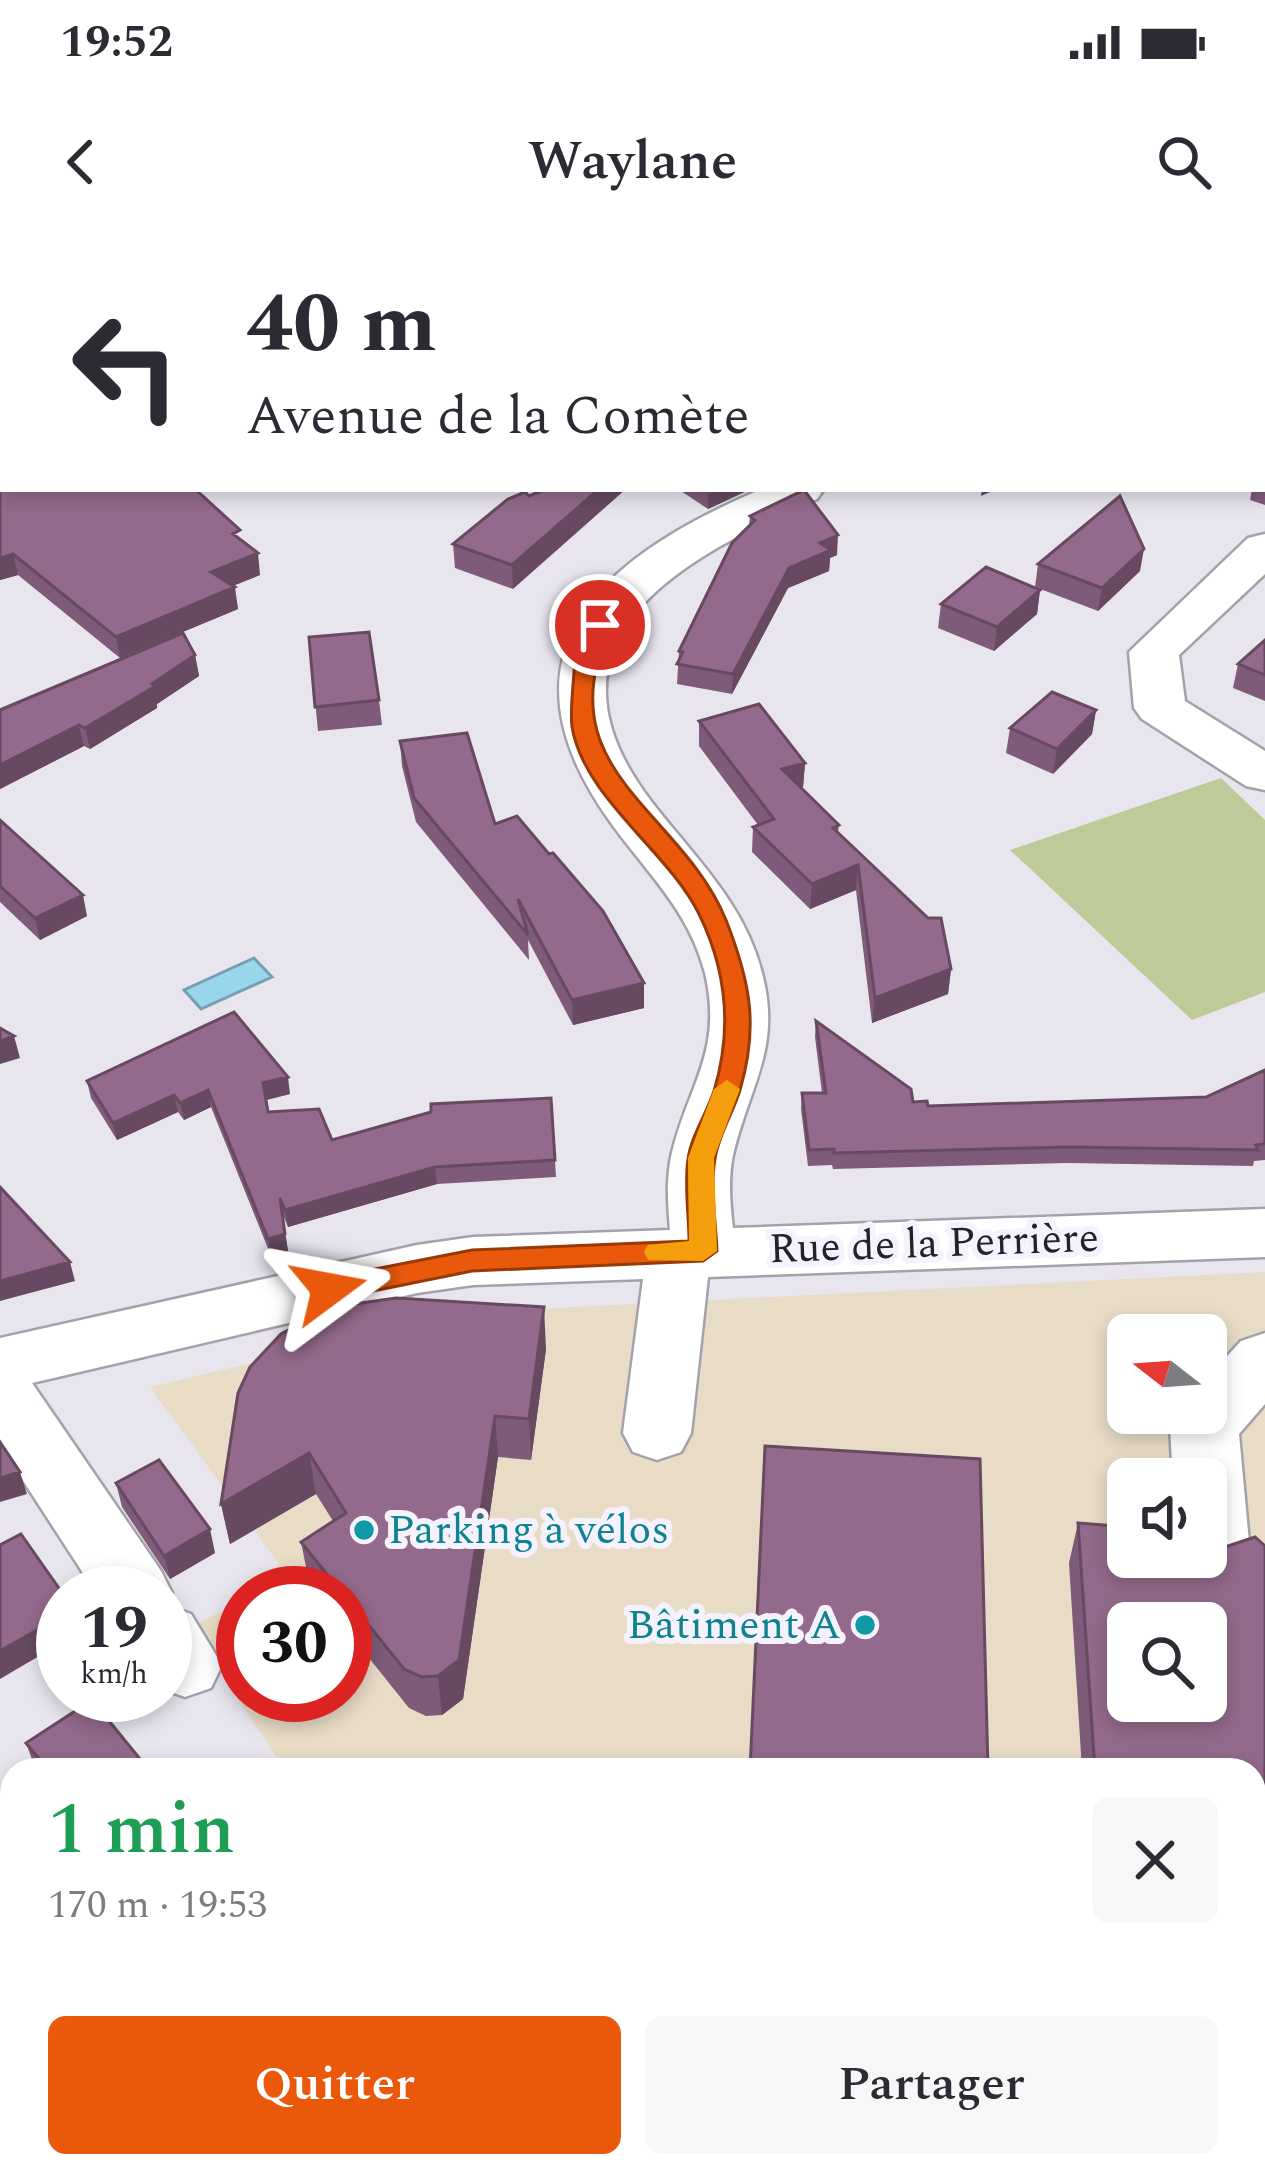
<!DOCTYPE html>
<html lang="fr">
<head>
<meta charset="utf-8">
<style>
  :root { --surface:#fff; --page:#f7f7f7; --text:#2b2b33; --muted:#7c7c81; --accent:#ea580c }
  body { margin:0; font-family:Spectral,serif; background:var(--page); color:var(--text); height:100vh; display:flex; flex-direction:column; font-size:45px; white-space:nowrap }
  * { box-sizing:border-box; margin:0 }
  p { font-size:39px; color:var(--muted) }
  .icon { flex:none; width:66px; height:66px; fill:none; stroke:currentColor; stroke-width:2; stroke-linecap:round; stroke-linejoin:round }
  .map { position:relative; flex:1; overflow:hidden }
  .sheet { position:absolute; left:0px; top:1518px; width:1266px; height:420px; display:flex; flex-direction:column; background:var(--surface); border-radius:36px 36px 0 0; box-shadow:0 6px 18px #0003 }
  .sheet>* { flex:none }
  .banner { position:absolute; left:0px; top:0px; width:1266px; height:252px; box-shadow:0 6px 18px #0003; background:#fff; color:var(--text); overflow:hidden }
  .needle { width:78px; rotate:287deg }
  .tools { position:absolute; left:1107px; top:1074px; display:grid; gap:24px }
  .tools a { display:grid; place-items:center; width:120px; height:120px; border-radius:18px; background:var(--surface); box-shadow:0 6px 18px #0003; font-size:60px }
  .speed { position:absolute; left:36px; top:1326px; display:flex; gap:24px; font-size:60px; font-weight:700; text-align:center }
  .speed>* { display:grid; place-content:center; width:156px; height:156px; border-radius:50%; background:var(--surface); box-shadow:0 6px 18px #0003; line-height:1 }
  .speed small { font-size:30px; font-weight:400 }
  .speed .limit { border:18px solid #d22; background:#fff; color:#111 }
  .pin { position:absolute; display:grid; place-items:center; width:102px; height:102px; color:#fff; margin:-51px; border:6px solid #fff; border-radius:50%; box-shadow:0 3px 12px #0007 }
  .me { position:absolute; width:132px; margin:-66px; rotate:77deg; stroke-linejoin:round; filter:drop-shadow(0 0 9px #0008) }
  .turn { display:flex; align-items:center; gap:42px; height:252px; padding:0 48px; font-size:54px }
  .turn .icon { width:156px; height:156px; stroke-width:2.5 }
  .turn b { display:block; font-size:84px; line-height:102px }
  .round { display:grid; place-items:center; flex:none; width:126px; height:126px; border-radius:18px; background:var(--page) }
  .head { display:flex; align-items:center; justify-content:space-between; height:204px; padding:0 48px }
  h1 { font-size:72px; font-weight:600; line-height:90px; color:#1e9e55 }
  .button { display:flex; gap:24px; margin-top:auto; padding:24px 48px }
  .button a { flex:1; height:138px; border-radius:18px; background:var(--accent); color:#fff; font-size:48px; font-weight:600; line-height:138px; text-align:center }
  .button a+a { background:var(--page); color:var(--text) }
  .status { display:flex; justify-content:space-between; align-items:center; height:84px; padding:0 60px; background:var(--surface); direction:ltr }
  .status svg { height:33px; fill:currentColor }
  header { display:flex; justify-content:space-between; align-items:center; height:156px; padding:0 48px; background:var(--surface); font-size:54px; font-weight:600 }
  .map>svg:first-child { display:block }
</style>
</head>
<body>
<div class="status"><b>19:52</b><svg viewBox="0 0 49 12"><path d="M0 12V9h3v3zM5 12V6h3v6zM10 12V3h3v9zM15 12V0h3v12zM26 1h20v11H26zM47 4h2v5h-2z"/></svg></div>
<header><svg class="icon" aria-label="back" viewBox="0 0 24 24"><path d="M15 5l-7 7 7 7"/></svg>Waylane<svg class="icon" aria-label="search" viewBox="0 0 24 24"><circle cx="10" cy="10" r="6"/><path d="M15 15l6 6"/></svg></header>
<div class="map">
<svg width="1265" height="1938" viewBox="0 0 1265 1938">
  <rect width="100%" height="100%" fill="#e8e5ef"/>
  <path fill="#e8dcc7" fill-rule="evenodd" d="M1265,1032V1938H0V1807L12,1798V1926H1254V1530H285L190,1387L243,1361V1455H345V1353H260L289,1338L150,1147L302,1111L554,1068ZM1128,1095H1206V1173H1128ZM1128,1239H1206V1317H1128ZM1128,1383H1206V1461H1128Z"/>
  <path fill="#beca98" d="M1221,538L1265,580V752L1192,780L1010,610Z
    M312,1926H449L444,1938H310Z"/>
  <path fill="#99d6eb" stroke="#76a0b0" stroke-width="3" d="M254,718L272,737L201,769L184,750Z"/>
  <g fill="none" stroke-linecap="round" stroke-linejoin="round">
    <g stroke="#a5a1ab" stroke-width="5">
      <path id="minor" d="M116,0H156L158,3H118Z
        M849,0H894L896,3H851Z
        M0,174H3V200H0Z
        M762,249H824L817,259C687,316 526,397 651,561C694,617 746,664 763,737C781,810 748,849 733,915C728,938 730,964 733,988L1265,969V1017L708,1037L691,1193L681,1212L657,1220L633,1212L623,1193L643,1039L473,1045L417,1053L32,1143L161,1331L172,1353L166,1365L191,1374L222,1425L211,1448L185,1457L165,1450V1353H96L0,1205V1098L417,1005L473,997L670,990C668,966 666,941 671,917C686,848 724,813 705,733C689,670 645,631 609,580C488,410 606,315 762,249Z
        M1265,294V334L1179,415L1185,461L1265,511V550L1246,546L1142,479L1134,468L1129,412L1248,298Z
        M1265,1093V1164L1239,1194L1250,1313L1239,1334L1214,1343L1189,1334L1180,1317H1206V1239H1173L1170,1187L1177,1173H1206V1139L1241,1101Z"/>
    </g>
    <use href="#minor" fill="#fff" fill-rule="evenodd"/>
  </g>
  <path fill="#7e5b78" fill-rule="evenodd" d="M992,0H1192L1196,3H998Z
    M1265,232V265L1250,260L1252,249H1263V233Z
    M0,242L241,300L260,335L233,346L238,369L120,418L18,335L0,340Z
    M678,249H751L708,269Z
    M529,256L513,349L455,328L453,304Z
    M750,276L837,315L830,318L829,331L788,348L732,454L677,444L679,411L749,286Z
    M1038,324L1140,331L1098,371L1035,347Z
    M1040,350L1037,374L994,411L938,388L941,364Z
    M309,397L379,460L382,485L318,491Z
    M1265,400V461L1233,448L1238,424Z
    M195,415L199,436L157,464V468L90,509L84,506L0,549V470Z
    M1096,470L1092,494L1053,534L1006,513L1010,488Z
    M699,481L805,523L803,547L801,548L839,585L838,593L951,729L948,754L872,783L856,650L810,669L752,612L753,587L758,585L699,506Z
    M400,501L495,584L644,743V768L573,785L528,700L529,720L416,582L402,526Z
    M0,580L87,676L40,700L0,662Z
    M816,781L913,862L928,866L1206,857L1265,830V920L1254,921L1253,926L1067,923L833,929L832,925L808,926L801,869L802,853H822L815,797Z
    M87,841L290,854L266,860L268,872L332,900L551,858L556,937L437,944L288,987L283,975L288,1011L271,1016L211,867L184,880L178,872L117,900L91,858Z
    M546,1109L531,1220L498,1217L463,1459L442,1475L426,1476L409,1468L345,1388V1353H317L309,1342L301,1302L333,1281L316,1254L230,1304L221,1264L238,1153Z
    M116,1243L215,1313L170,1339L122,1267Z
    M1078,1283L1128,1287V1317H1206V1301L1225,1307L1255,1297L1265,1306V1938H1106L1105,1926H1254V1530H1082L1069,1323ZM1128,1383H1206V1461H1128Z
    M26,1503L149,1530H38L34,1525Z
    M12,1557V1589L1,1564Z"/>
  <path fill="#674a61" d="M3,139V160L0,161V140Z
    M599,249H626L513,349L512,325Z
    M718,249H751L708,269V254Z
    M982,249H997L981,256Z
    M838,295L837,315L830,318L829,331L788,348L732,454L733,434L789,328L820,303Z
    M1144,309L1140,331L1098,371L1102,348Z
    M258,313L260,335L214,353L211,332Z
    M13,314L18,335L0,340V318Z
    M235,347L238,369L120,418L116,397Z
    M1040,350L1037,374L994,411L997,387Z
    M195,415L199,436L157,464V468L90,509L85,488Z
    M1096,470L1092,494L1053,534L1057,509Z
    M79,485L84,506L0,549V525Z
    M805,523L803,547L781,554L782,529Z
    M858,625L856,650L810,669L812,644Z
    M83,655L87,676L40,700L35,678Z
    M951,729L948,754L872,783L875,758Z
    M644,743V768L573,785L572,760Z
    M14,796L20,818L0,824V801Z
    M288,837L290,854L266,860L263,843Z
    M208,850L211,867L184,880L180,863Z
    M174,855L178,872L117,900L113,883Z
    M435,927L437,944L288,987L285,970Z
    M285,994L288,1011L271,1016L268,999Z
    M70,1022L75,1041L0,1061V1041Z
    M544,1067L546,1109L531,1220L529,1179Z
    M495,1176L498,1217L463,1459L442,1475L438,1436Z
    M309,1213L316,1254L230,1304L221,1264Z
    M20,1232L27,1254L0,1262V1238Z
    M210,1289L215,1313L170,1339L164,1316Z
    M63,1375V1402L0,1439V1411Z
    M260,1926H273L271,1938H258Z"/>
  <path fill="#936a8b" stroke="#674a61" stroke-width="3" fill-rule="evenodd" d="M0,0H115L117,3H3V27L0,25Z
    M454,0H581L583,3H445Z
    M1034,0H1192L1196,3H1040Z
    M0,57H3V98L1,73H0Z
    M3,103V139L0,140V104Z
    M3,240V249H195L240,290L233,294L258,313L211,332L235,347L116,397L13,314L0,318V242Z
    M546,249H599L512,325L453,304L508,259L525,252L529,256Z
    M804,250L838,295L820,303L831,310L789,328L733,434L677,424L683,412L679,411L732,303L755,280L750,276Z
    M1120,256L1144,309L1102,348L1038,324Z
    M986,327L1040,350L997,387L941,364Z
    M369,392L379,460L315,467L309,397Z
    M183,393L195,415L152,444L154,447L85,488L79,485L0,525V470Z
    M1265,400V435L1238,424Z
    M1052,452L1096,470L1057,509L1010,488Z
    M759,464L805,523L782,529L839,585L833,588L928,678H941L951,729L875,758L858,625L812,644L753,587L774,579L699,481Z
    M467,493L495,584L517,576L549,614L553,613L603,671L644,743L572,760L518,659L528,695L414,558L400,501Z
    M0,580L83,655L35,678L0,646Z
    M234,772L288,837L263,843L268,872L319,869L332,900L431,872V864L551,858L555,920L435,927L285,970L280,958L285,994L268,999L208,850L180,863L174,855L113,883L87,841Z
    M816,781L911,849L913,862L927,861L928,866L1206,857L1265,830V904L1256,905L1258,910L1070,907L834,913V909L809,910L802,853H826Z
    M0,788L14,796L0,801Z
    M0,947L70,1022L0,1041Z
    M396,1058L544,1067L529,1179L495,1176L459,1420L438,1436L422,1437L404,1429L345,1356V1353H342L301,1302L346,1273L309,1213L221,1264L238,1153L250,1127L281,1094L333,1067Z
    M0,1202L20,1232L0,1238Z
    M765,1206L980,1219L988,1530H750Z
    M159,1220L210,1289L164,1316L116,1243Z
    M1078,1283L1128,1287V1317H1206V1301L1225,1307L1255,1297L1265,1306V1938H1144L1134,1926H1254V1530H1095ZM1128,1383H1206V1461H1128Z
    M21,1294L63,1354V1375L0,1411V1305Z
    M92,1460L149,1530H48L26,1503Z
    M12,1557V1580L1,1564Z
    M61,1926H260L258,1938H58Z"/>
  <path fill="#ea580c" stroke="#983908" stroke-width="3" d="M600,378L611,385C543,531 681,569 726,680C750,741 759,786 740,850C733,873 718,896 715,919C710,948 716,982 717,1011L703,1021L472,1031L329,1060L319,1057L315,1049L329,1038L472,1010L689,1001C689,975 684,945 688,919C691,896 707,873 714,851C732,791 727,731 699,674C668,611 584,558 572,487C570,470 573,449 574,432C574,414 583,385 600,378Z"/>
  <path fill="#f59e0b" d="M727,840L740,849L714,918L717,1011L703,1021L648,1020L644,1012L648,1005L689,1001L688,918L714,849Z"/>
  <g fill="#0f9aa8" stroke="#f6f2fd" stroke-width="4.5">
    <circle cx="364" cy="1290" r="12"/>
    <circle cx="865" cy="1385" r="12"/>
  </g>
  <g text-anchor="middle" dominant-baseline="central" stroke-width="12" stroke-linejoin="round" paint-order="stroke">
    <g font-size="42" fill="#232226" stroke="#f6f2fd">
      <text transform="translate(934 1004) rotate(-2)">Rue de la Perrière</text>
    </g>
    <g font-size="42" fill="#0d838f" stroke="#f6f2fd" text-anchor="start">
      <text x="388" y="1290">Parking à vélos</text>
      <text x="841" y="1385" text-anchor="end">Bâtiment A</text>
    </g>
  </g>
</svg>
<div class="tools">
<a><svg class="needle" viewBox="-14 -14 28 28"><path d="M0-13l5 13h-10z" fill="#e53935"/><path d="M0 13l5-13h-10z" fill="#7c7c81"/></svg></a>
<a><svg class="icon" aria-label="sound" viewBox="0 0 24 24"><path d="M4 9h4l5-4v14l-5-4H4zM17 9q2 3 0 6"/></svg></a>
<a><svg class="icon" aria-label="search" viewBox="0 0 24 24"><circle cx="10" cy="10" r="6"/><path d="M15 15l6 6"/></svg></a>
</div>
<div class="speed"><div>19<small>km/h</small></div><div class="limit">30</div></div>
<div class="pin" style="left:600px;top:385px;background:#d93025"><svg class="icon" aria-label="arrive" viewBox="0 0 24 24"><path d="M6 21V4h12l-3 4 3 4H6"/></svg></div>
<svg class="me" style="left:329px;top:1049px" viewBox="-20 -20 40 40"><path d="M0-17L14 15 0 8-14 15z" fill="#ea580c" stroke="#fff" stroke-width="4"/></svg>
<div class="banner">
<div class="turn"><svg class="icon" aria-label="left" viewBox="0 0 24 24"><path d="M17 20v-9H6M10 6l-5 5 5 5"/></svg><div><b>40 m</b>Avenue de la Comète</div></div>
</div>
<section class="sheet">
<div class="head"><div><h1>1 min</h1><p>170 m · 19:53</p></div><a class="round"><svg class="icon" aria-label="close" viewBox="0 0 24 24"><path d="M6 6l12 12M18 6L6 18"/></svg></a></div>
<div class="button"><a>Quitter</a><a>Partager</a></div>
</section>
</div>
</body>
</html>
